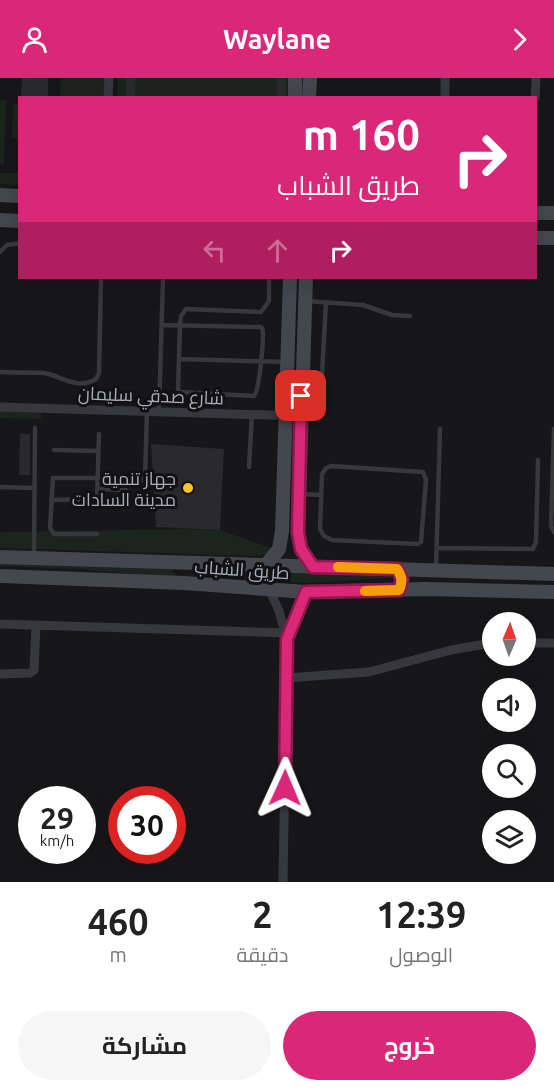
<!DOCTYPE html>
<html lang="ar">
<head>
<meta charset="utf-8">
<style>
  :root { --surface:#fff; --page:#f6f6f6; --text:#222; --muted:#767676; --accent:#db2777 }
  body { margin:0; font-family:Ubuntu,Cairo,sans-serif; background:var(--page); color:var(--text); direction:rtl; height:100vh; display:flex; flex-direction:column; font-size:22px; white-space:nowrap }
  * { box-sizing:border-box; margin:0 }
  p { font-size:20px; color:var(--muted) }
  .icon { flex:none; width:33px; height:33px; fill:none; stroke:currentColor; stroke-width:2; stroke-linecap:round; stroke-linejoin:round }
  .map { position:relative; height:804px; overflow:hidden; direction:ltr }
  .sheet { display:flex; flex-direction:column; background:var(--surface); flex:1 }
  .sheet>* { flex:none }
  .banner { position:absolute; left:18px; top:18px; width:519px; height:183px; border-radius:0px; box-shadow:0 6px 24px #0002; direction:rtl; background:#db2777; color:#fff; overflow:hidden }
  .needle { width:39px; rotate:2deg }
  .controls { position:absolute; left:482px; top:534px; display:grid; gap:12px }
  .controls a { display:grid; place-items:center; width:54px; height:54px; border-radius:50%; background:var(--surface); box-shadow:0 6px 24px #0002; font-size:30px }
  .speed { position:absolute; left:18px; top:708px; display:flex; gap:12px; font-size:30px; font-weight:700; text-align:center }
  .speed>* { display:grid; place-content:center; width:78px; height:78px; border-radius:50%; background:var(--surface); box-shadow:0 6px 24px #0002; line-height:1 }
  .speed small { font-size:15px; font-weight:400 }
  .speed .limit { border:9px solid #d22; background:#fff; color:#111 }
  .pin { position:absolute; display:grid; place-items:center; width:51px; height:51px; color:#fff; margin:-26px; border-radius:12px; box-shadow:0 3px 9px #0006 }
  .me { position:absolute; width:66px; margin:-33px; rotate:1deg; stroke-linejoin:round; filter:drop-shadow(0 0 4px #0008) }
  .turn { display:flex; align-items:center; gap:21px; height:126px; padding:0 18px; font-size:27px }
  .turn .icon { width:78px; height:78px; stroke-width:2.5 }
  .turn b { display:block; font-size:42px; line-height:51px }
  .lanes { display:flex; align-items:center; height:57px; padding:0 18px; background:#0003; justify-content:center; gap:30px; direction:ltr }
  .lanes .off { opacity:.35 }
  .eta { display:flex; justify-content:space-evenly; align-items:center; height:102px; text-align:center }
  .eta b { font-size:36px; font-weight:700; line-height:42px }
  .primary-button { display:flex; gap:12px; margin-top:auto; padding:12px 18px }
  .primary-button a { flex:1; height:69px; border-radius:36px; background:var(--accent); color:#fff; font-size:24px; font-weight:700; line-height:69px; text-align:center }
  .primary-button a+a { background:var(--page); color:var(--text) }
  header { display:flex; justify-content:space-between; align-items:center; height:78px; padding:0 18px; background:var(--accent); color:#fff; font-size:27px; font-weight:700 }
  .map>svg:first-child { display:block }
</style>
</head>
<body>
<header><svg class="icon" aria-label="forward" viewBox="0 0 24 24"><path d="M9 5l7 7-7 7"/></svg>Waylane<svg class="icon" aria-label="person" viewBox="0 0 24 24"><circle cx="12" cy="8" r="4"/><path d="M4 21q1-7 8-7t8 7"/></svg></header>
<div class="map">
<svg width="554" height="804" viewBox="0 0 554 804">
  <rect width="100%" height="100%" fill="#171619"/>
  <path fill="#1c241e" d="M61,0H108V19L60,20Z
    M118,0H289V19L118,20Z
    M0,22L6,23L4,87L0,86Z
    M19,25V60H12L13,26Z
    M0,95H19V107L0,106Z
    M0,332L41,334V341L0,340Z
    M185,451L220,452L274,471L267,477L254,478L0,470V454Z
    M0,483L172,490V493L182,501L81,491L0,488Z
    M196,491L391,496V500L307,505L193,497V492Z"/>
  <path fill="#2a292d" d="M22,0H48V20H21Z
    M126,0H136L135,20H126Z
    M277,0H286V20H277Z
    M20,356H30V397H19Z
    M151,366L224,371L220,452L156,449Z"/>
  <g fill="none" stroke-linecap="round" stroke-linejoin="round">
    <path stroke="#37383e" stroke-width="4.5" d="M0,174L7,167L20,165
      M307,223L363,227L392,237L410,238
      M162,247L260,249L262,250C265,256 259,314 254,318L180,314L178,311L180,247L181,238L186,231L261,234L269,223V200
      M179,281L285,284
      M0,294C15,295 30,294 44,295C60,297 77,313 96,301L99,295L101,200
      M304,318H317L321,315L326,224
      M159,334L163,200
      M554,351L551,448L554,454
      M54,372L99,373
      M331,388L423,394L426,402L421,464L418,466L332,462L324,458L320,451L322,396L326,390Z
      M249,389L252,336
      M0,409L35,410
      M98,411L124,412
      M301,416L321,417
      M51,422L97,421L99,356
      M124,424L126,407L141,403L145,399L147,333
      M97,456H54L50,450L53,400H99
      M437,470L533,471L536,464L538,382
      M34,478L35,350
      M436,490L440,351"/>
    <path stroke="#37383e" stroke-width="9" d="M108,20L109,0
      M445,20V0
      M535,20L536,0
      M0,329L300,338
      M270,513L279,533L286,558
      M0,546L289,555
      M525,565H554
      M0,596L30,595L34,592L36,547
      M286,600L369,594L451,572L492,565
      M283,804L287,561L306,514"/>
    <path stroke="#45474e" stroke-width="14" d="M295,20V0
      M309,20L310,0
      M0,117L20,118
      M536,135H554
      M0,142L20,143
      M536,160H554
      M306,200L298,454L301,471L313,489
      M0,479L554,496
      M266,487L279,471L282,453L290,200
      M0,498L184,505L306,514L426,511L554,514"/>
  </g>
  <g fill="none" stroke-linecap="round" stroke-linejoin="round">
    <g stroke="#8e194d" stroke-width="15">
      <path id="route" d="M285,710L287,561L306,514L399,512L402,501L397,491L313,489L301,471L298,454L301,318"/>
    </g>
    <use href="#route" stroke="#db2777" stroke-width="10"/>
    <path stroke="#f59e0b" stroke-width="10" d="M338,489L397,491C402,498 403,504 399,512L365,513"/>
  </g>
  <circle fill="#ffc328" stroke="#121114" stroke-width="2" cx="188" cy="410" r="6"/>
  <g text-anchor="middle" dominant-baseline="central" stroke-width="6" stroke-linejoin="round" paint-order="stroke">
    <g font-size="18" fill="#a8acba" stroke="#121114">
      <text transform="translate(151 317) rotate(2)">شارع صدقي سليمان</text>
      <text transform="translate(242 491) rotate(4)">طريق الشباب</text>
    </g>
    <g font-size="18" fill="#a8acba" stroke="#121114" text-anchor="end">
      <text x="176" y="400">جهاز تنمية<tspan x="176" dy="21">مدينة السادات</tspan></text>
    </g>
  </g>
</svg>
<div class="controls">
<a><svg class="needle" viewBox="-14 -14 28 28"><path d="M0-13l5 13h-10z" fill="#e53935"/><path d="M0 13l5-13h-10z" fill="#767676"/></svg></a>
<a><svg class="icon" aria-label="sound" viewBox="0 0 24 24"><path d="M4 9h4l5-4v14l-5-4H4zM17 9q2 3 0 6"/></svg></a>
<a><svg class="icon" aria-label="search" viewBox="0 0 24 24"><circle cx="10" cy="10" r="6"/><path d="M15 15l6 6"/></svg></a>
<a><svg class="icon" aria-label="layers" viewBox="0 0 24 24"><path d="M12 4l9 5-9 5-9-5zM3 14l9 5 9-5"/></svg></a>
</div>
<div class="speed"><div>29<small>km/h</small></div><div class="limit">30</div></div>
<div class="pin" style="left:301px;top:318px;background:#d93025"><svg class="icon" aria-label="arrive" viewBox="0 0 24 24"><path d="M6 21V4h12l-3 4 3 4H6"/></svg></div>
<svg class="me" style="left:285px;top:710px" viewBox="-20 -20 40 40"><path d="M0-17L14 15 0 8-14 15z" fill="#db2777" stroke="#fff" stroke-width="4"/></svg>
<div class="banner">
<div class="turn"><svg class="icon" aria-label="right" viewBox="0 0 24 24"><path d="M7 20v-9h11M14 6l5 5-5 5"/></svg><div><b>160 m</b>طريق الشباب</div></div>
<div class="lanes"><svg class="icon off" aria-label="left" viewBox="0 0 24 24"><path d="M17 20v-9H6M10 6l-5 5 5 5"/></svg><svg class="icon off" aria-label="ahead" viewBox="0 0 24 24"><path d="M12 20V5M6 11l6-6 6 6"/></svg><svg class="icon" aria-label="right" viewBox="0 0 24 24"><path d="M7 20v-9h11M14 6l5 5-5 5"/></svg></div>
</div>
</div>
<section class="sheet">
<div class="eta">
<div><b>12:39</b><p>الوصول</p></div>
<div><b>2</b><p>دقيقة</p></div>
<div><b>460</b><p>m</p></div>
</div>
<div class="primary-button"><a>خروج</a><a>مشاركة</a></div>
</section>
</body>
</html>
